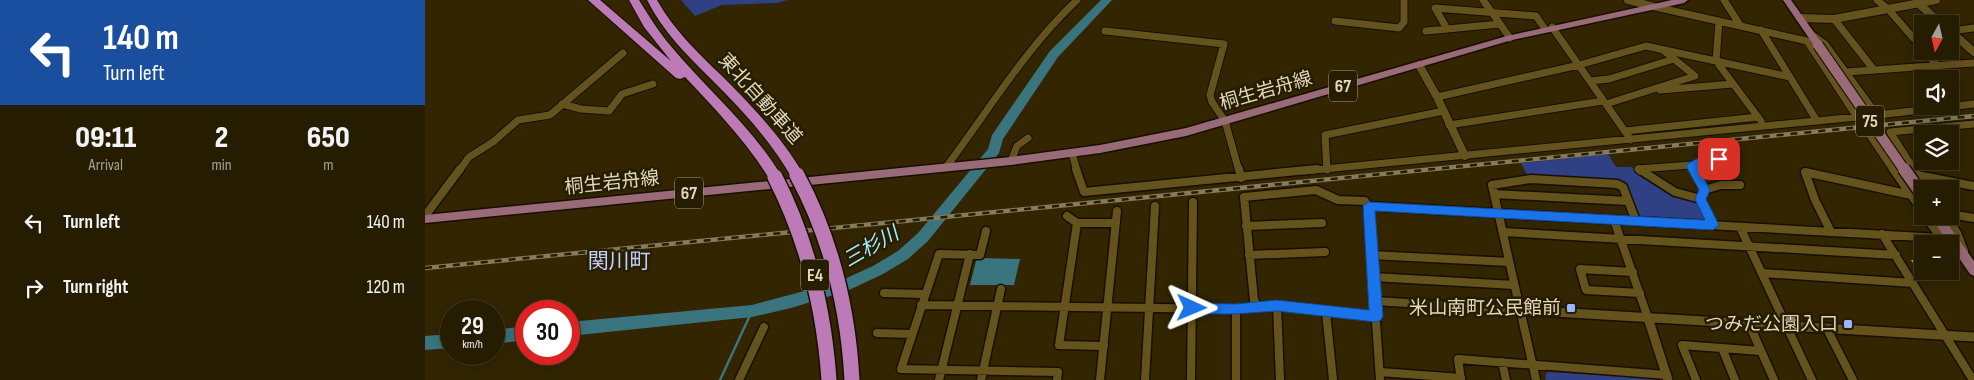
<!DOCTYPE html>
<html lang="en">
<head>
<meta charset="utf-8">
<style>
  :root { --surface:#261c00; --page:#2e250a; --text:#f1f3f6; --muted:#a4a199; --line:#423a22 }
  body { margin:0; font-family:"Sofia Sans Condensed","Noto Sans JP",sans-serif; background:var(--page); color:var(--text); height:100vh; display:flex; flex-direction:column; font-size:19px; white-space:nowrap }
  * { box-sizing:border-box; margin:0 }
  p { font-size:16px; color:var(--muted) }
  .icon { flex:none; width:28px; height:28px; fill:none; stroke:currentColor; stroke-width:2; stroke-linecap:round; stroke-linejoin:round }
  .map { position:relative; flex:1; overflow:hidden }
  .panel { display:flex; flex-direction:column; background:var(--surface); width:425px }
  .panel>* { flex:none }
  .hud { background:#1a4fa0; color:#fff; overflow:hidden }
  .needle { width:32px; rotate:188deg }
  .controls { position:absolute; left:1489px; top:15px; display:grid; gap:10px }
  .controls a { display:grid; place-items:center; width:45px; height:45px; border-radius:0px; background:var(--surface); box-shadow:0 2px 12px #0003,0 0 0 1px var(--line); font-size:25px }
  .speed { position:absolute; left:15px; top:300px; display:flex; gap:10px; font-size:25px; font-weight:700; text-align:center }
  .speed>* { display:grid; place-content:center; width:65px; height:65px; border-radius:50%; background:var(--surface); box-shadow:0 2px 12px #0003,0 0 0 1px var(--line); line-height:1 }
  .speed small { font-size:12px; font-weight:400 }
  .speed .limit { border:8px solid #d22; background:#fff; color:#111 }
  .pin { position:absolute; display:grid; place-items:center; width:42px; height:42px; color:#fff; margin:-21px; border-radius:10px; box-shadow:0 2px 8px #0006 }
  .me { position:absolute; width:55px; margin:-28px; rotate:91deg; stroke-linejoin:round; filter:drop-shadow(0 0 4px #0008) }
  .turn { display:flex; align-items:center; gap:18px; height:105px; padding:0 20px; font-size:22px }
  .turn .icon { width:65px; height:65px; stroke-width:2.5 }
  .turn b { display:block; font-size:35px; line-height:42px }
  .eta { display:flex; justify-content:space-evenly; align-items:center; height:85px; text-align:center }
  .eta b { font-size:30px; font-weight:800; line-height:35px }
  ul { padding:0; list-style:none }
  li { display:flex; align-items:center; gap:15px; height:65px; padding:0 20px }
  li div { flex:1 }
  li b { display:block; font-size:19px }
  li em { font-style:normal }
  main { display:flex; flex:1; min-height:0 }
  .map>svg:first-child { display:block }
</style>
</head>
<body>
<main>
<section class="panel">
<div class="hud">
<div class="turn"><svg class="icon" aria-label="left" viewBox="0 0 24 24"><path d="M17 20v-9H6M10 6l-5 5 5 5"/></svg><div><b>140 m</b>Turn left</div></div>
</div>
<div class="eta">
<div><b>09:11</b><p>Arrival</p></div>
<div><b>2</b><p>min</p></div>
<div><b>650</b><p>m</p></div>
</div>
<ul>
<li><svg class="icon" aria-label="left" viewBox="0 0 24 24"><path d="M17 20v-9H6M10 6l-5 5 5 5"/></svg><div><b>Turn left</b></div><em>140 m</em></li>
<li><svg class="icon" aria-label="right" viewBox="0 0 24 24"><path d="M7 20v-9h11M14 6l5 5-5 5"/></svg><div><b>Turn right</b></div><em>120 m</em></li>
</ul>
</section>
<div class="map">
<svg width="1549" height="380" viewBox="0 0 1549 380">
  <rect width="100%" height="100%" fill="#322500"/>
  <path fill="#304085" d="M256,0H363L352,3L297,5L270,16Z
    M1183,154L1191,167H1206L1247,195L1276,204L1283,222L1214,218L1198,181L1103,177L1096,163Z
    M1123,372L1225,378L1233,380H1121L1120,375Z"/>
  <path fill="#3a747f" d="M555,258L595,259L589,285H545L551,261Z"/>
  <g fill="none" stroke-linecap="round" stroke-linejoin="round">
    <path stroke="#3a747f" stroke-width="2.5" d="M295,380L327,311"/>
    <path fill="#3a747f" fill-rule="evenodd" d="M676,0H687L633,57L578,139L574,153L503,241L483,259L458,274L422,291L366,308L327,317L144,336V322L327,305L413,282L448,266L473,251L493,233L563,149L567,135L625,51Z
      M101,326V340L69,344V330Z
      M26,334V348L0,350V336Z"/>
  </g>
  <path fill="#d1ae49" d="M1486,260L1498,261V271H1506L1512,281L1499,280Z"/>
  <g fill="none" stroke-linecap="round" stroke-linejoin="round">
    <g stroke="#180f00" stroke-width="9">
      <path id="minor-far1" d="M1058,0L1085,38
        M1299,0L1315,25
        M1452,0L1463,9L1498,49
        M1409,19L1449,70
        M910,21L974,28L979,22V0
        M1294,21L1291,61L1336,121
        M1127,27L1206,140
        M1022,29L1010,8L1111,16L1120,29
        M1336,30L1392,121
        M680,31L799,44L785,95L787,102L800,121L814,171
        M1001,31L1075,24
        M1525,31L1549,28
        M1386,34L1400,44L1452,115L1549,104
        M1500,51L1512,66
        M1421,72L1549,63
        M1165,81L1184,79L1249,59
        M1235,90L1308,84
        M1012,97L1154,65L1221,46L1365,77
        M137,104L156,109L184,111L197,94L228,84
        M1181,104L1270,76L1238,50
        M1024,125L1178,101
        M1200,131L1333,117
        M1444,134L1469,171
        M647,153L652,171
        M586,161L592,146L603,138
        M1267,165L1270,171
        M521,167C564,110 600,49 652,0
        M902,170L900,135L1019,111
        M34,171L44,157L68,142L93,120L125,115L198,53
        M879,171L1432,117L1382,41L1226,6
        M1215,171L1213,169L1267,165L1294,159
        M1490,171L1465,132L1549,124"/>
    </g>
    <g stroke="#180f00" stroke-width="11">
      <path id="minor" d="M651,169L659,192L892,169
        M814,169L816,178
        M1214,169L1250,192L1276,199
        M1269,169L1279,190
        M1468,169L1498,212
        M1489,169L1502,189
        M1492,175L1549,186
        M1069,194L1203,201
        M943,206L1515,238
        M1525,214L1549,218
        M0,216L35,169
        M642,216L652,223H691
        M1500,216L1521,244
        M1521,216L1532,233L1539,251
        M1189,220L1223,318
        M652,223L634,345L679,346
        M1288,225L1276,199L1279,190L1296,185H1315
        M821,226L897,223
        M1315,227L1387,380
        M561,231L555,255L514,254L476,369L633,372L632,380
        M1078,232L1471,255
        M1406,232L1390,200L1380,172L1486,195
        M1457,234L1548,380
        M824,255L900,252
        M946,255L1084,262
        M1208,272L1155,269L1161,290L1215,293
        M1337,273L1488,283
        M948,277L1089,285
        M459,293L499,294
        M950,301L1094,310
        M496,305L811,309L852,305L951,316
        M852,305L855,380
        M833,307L829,300L819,197L891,190L913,200L940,201L943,206L955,380
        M811,309V380
        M901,312L908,380
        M1324,324L1349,380
        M1402,329L1428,380
        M452,333L487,334
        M1297,348L1310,380
        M1077,362L1081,380
        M955,372L1036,378
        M314,380L339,327
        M514,380L545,254
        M556,380L576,289
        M675,380L692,211
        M720,380L730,206
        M766,380L768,202
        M1036,380L1033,359L1242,375
        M1111,380L1067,185L1106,179L1192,184L1198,187L1211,221
        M1271,380L1257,345L1336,351"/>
    </g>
    <g stroke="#180f00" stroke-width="10">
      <path id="tertiary-far1" d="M1203,0L1226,6
        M1493,3L1516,24
        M1375,18L1409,19L1511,0
        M1525,31L1549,52
        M994,65L1012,97L1040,156"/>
    </g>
    <g stroke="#180f00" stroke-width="12">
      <path id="tertiary" d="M1094,310L1549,337
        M1223,318L1243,380"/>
    </g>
    <g stroke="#180f00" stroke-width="3">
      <path id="primary" d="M1247,0H1263L1259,3L1087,40L761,136L675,153L586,165L0,223V215L586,157L675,145L761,128L1082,36Z
        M1358,0H1366L1398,45L1396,47H1390Z
        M1505,216H1517L1549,261V276L1545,274Z"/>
    </g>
    <g stroke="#180f00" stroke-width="2">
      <path id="motorway" d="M163,0H175L246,61L219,27L204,0H214C224,16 233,31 245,45C282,90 327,126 357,177L355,180H345C321,141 291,110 260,77L255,79L251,78Z
        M222,0H232C249,30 272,52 296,75C327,106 357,137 379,175L377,178H367C346,141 317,110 287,80C262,55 238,32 222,0Z"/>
    </g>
    <use href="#minor-far1" stroke="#65531e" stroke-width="7"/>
    <use href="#minor" stroke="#65531e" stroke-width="8"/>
    <use href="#tertiary-far1" stroke="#65531e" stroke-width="8"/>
    <use href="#tertiary" stroke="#65531e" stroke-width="9"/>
    <use href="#primary" fill="#996b79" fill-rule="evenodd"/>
    <use href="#motorway" fill="#bc7bb6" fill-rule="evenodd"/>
    <g stroke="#867b5b" stroke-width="4.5">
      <path id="rail" d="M0,268L1549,116"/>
    </g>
    <use href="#rail" stroke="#261d02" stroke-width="2.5" stroke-dasharray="7" stroke-linecap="butt"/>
    <g stroke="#180f00" stroke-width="12" stroke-linecap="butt">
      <path id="primary-bridge-far1" d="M1393,45L1480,171"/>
    </g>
    <g stroke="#180f00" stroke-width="15" stroke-linecap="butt">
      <path id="primary-bridge" d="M1479,169L1498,196"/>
    </g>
    <g stroke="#180f00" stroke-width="18" stroke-linecap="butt">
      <path id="motorway-bridge" d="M372,175C407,240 423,307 427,380
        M350,177C383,242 399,308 404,380"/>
    </g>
    <use href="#primary-bridge-far1" stroke="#996b79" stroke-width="10"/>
    <use href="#primary-bridge" stroke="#996b79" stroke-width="12"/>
    <use href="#motorway-bridge" stroke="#bc7bb6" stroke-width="15"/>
  </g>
  <path fill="#1a73e8" stroke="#114b97" d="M1294,155L1299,159L1298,162L1273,167L1285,190L1281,199L1294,225L1288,230L950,211L958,316L956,320L951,322L852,311L810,314H767L763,312L761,308L763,305L767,303L810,304L852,300L944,310L938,206L943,202L1280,220L1270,199L1274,190L1261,166C1269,157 1283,156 1294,155Z"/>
  <g fill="#9db4fd" stroke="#261d02" stroke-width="2">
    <rect x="1141" y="303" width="10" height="10" rx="2.5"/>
    <rect x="1418" y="319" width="10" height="10" rx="2.5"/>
  </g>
  <g text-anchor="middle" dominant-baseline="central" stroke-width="5" stroke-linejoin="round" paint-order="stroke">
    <g fill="#261d02" stroke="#aaa086" stroke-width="1">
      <rect x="904" y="70.5" width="28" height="31" rx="4"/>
      <rect x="1431" y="105.5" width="28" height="31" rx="4"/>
      <rect x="250" y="177.5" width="28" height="31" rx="4"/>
      <rect x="376" y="259.5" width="28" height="31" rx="4"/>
    </g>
    <g font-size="18" font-weight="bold" fill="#e2d8be">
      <text x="918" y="86">67</text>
      <text x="1445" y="121">75</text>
      <text x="264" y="193">67</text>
      <text x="390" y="275">E4</text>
    </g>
    <g font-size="19" fill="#e2d8be" stroke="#261d02">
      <text transform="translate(841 91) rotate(-16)">桐生岩舟線</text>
      <text transform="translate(335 99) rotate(48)">東北自動車道</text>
      <text transform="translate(187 183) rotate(-6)">桐生岩舟線</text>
    </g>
    <g font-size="19" fill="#e2d8be" stroke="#261d02" text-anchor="end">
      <text x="1136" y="308">米山南町公民館前</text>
      <text x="1413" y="324">つみだ公園入口</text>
    </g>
    <g font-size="20" font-style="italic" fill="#a6f0fd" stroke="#261d02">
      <text transform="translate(446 247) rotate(-30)">三杉川</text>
    </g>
    <g font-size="21" fill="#c1cff9" stroke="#261d02">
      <text x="194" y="261">関川町</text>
    </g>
  </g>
</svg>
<div class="controls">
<a><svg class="needle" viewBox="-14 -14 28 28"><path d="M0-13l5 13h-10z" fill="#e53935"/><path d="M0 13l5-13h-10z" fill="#a4a199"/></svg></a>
<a><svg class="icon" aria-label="sound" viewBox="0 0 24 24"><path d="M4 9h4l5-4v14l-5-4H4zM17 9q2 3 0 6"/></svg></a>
<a><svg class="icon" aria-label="layers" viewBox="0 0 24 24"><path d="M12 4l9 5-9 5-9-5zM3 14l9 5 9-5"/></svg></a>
<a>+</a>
<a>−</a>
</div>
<div class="speed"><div>29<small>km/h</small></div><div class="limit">30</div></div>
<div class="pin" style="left:1294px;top:159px;background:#d93025"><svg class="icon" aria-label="arrive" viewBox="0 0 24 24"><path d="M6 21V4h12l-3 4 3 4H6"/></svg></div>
<svg class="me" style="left:767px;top:308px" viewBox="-20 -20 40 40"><path d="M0-17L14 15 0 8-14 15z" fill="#1a73e8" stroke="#fff" stroke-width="4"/></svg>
</div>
</main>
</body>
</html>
